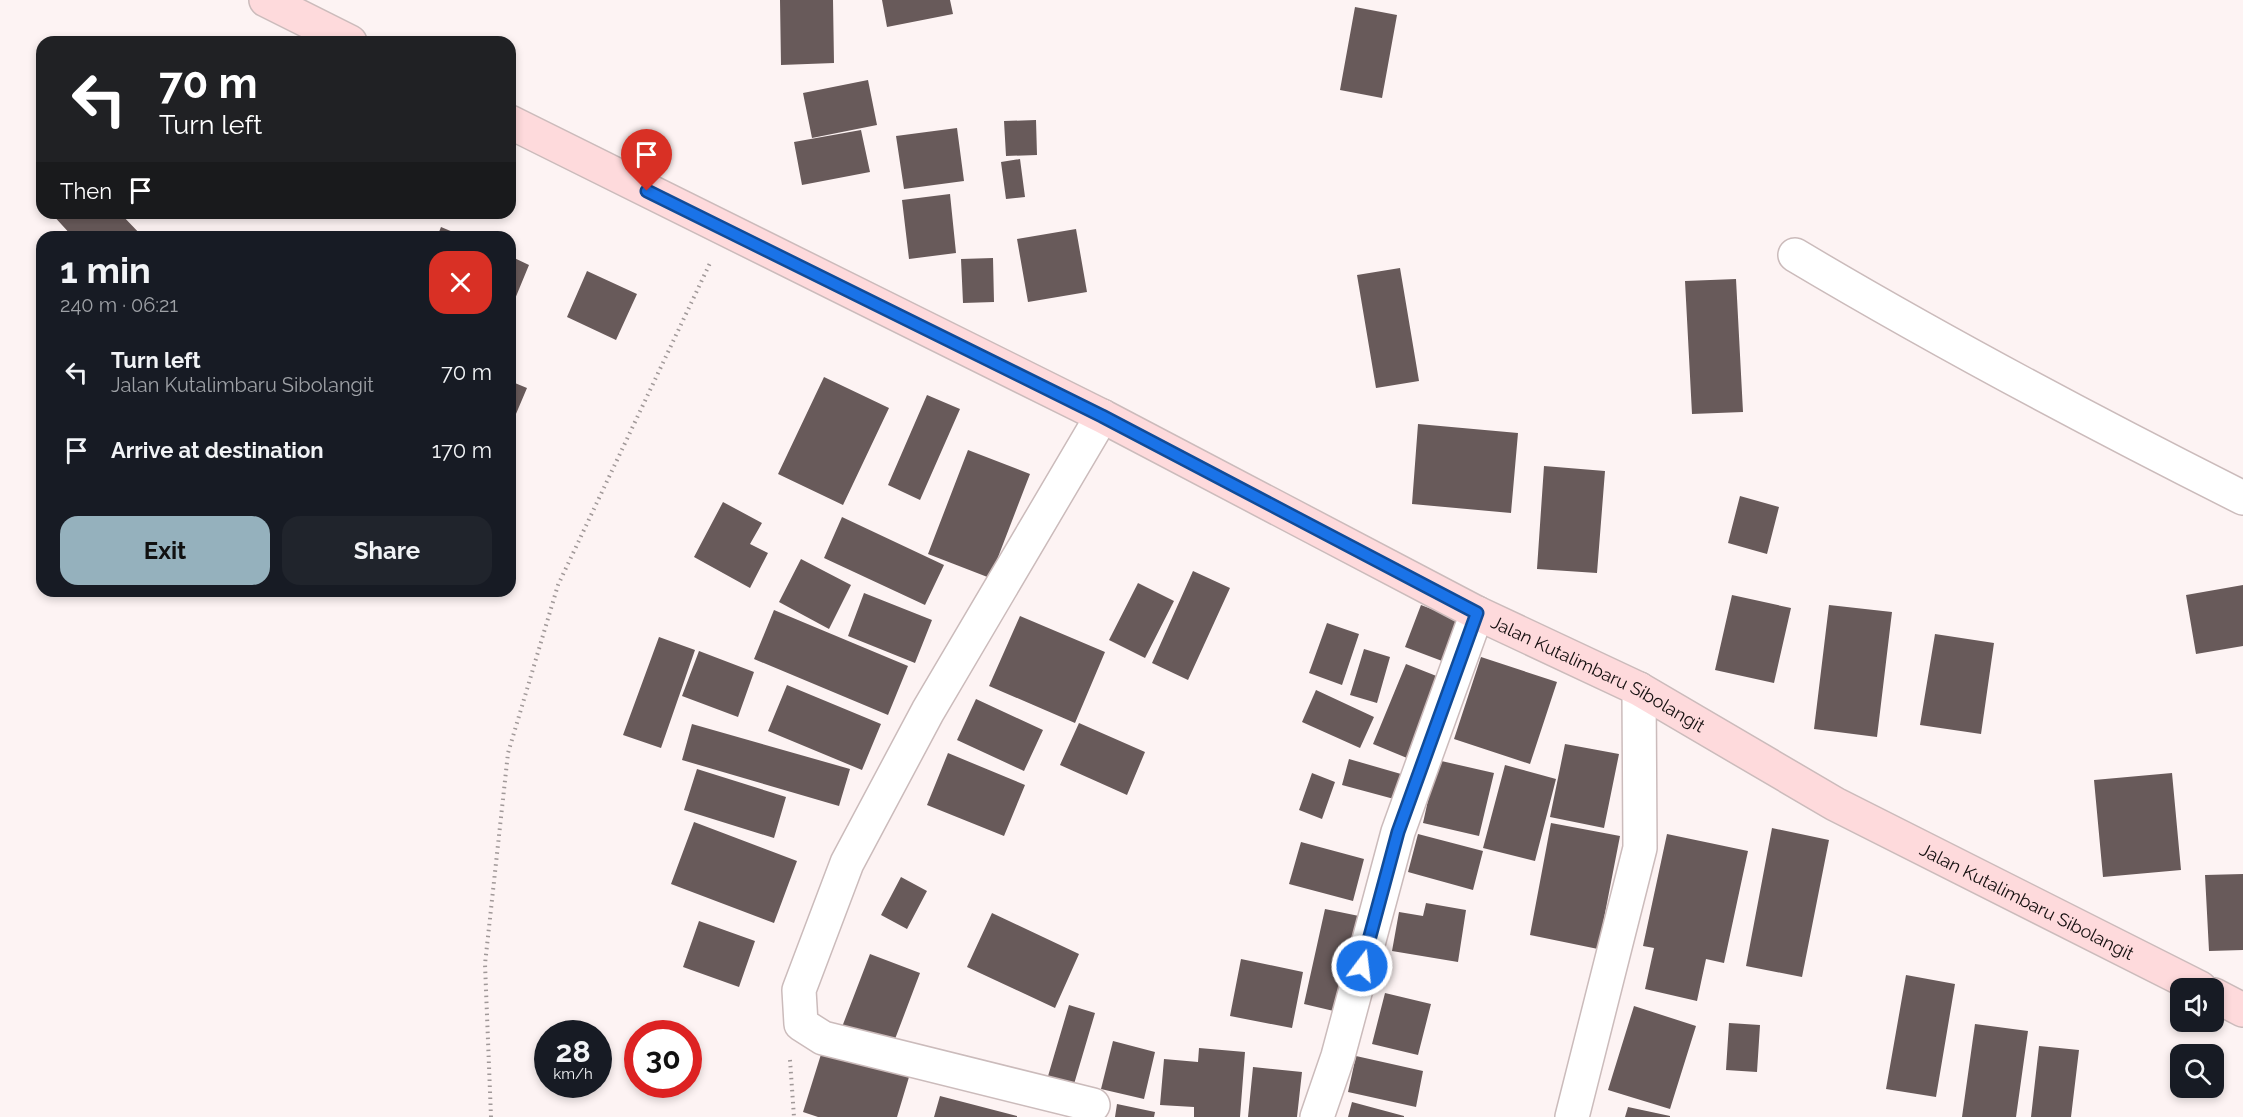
<!DOCTYPE html>
<html lang="en">
<head>
<meta charset="utf-8">
<style>
  :root { --surface:#171b24; --page:#20242c; --text:#f1f3f6; --muted:#9ea1a6; --accent:#95b1bd }
  body { margin:0; font-family:Raleway,sans-serif; background:var(--page); color:var(--text); height:100vh; display:flex; flex-direction:column; font-size:22px; white-space:nowrap }
  * { box-sizing:border-box; margin:0 }
  p { font-size:20px; color:var(--muted) }
  .icon { flex:none; width:33px; height:33px; fill:none; stroke:currentColor; stroke-width:2; stroke-linecap:round; stroke-linejoin:round }
  .map { position:relative; flex:1; overflow:hidden }
  .panel { position:absolute; left:36px; top:231px; width:480px; height:366px; display:flex; flex-direction:column; background:var(--surface); border-radius:18px; box-shadow:0 3px 9px #0003 }
  .panel>* { flex:none }
  .guide { position:absolute; left:36px; top:36px; width:480px; height:183px; border-radius:18px; box-shadow:0 3px 9px #0003; background:#202124; color:#fff; overflow:hidden }
  .fabs { position:absolute; left:2170px; top:978px; display:grid; gap:12px }
  .fabs a { display:grid; place-items:center; width:54px; height:54px; border-radius:12px; background:var(--surface); box-shadow:0 3px 9px #0003; font-size:30px }
  .speed { position:absolute; left:534px; top:1020px; display:flex; gap:12px; font-size:30px; font-weight:700; text-align:center }
  .speed>* { display:grid; place-content:center; width:78px; height:78px; border-radius:50%; background:var(--surface); box-shadow:0 3px 9px #0003; line-height:1 }
  .speed small { font-size:15px; font-weight:400 }
  .speed .limit { border:9px solid #d22; background:#fff; color:#111 }
  .pin { position:absolute; display:grid; place-items:center; width:51px; height:51px; color:#fff; margin:-62px -26px; border-radius:50% 50% 50% 0; rotate:-45deg; box-shadow:0 0 6px #0007 }
  .pin .icon { rotate:45deg }
  .me { position:absolute; width:66px; margin:-33px; rotate:15deg; stroke-linejoin:round; filter:drop-shadow(0 0 4px #0008) }
  .turn { display:flex; align-items:center; gap:21px; height:126px; padding:0 24px; font-size:27px }
  .turn .icon { width:78px; height:78px; stroke-width:2.5 }
  .turn b { display:block; font-size:42px; line-height:51px }
  .then { display:flex; align-items:center; height:57px; padding:0 24px; background:#0003; gap:12px; font-size:22px }
  .round { display:grid; place-items:center; flex:none; width:63px; height:63px; border-radius:18px; background:var(--page) }
  .head { display:flex; align-items:center; justify-content:space-between; height:102px; padding:0 24px }
  h1 { font-size:36px; font-weight:700; line-height:45px }
  .primary-button { display:flex; gap:12px; margin-top:auto; padding:12px 24px }
  .primary-button a { flex:1; height:69px; border-radius:18px; background:var(--accent); color:#111; font-size:24px; font-weight:700; line-height:69px; text-align:center }
  .primary-button a+a { background:var(--page); color:var(--text) }
  ul { padding:0; list-style:none }
  li { display:flex; align-items:center; gap:18px; height:78px; padding:0 24px }
  li div { flex:1 }
  li b { display:block; font-size:22px }
  li em { font-style:normal }
  .map>svg:first-child { display:block }
</style>
</head>
<body>
<div class="map">
<svg width="2243" height="1117" viewBox="0 0 2243 1117">
  <rect width="100%" height="100%" fill="#fdf3f3"/>
  <path fill="#685a5a" d="M780,0H833L834,63L781,65Z
    M882,0H950L953,14L887,27Z
    M1355,7L1397,15L1382,98L1340,90Z
    M868,80L877,125L812,138L803,93Z
    M1036,120L1037,155L1006,156L1004,121Z
    M957,128L964,181L904,189L896,136Z
    M861,130L870,172L802,185L794,142Z
    M1020,159L1025,197L1006,199L1001,162Z
    M950,194L956,253L909,259L902,200Z
    M51,213H120L143,237H73Z
    M441,227L465,237H437Z
    M1076,229L1087,292L1028,302L1017,239Z
    M510,256L529,265L510,311Z
    M993,258L994,302L963,303L961,259Z
    M1400,268L1419,381L1376,388L1357,275Z
    M587,271L637,294L616,340L567,317Z
    M1736,279L1743,412L1692,414L1685,281Z
    M824,377L889,408L843,505L778,474Z
    M510,381L527,388L510,428Z
    M927,395L960,409L920,500L888,485Z
    M1418,424L1518,433L1511,513L1412,504Z
    M968,450L1030,474L990,578L928,554Z
    M1544,466L1605,471L1597,573L1537,569Z
    M1740,496L1779,507L1767,554L1728,543Z
    M723,502L762,523L750,544L768,553L750,588L694,557Z
    M842,517L944,565L925,605L824,558Z
    M801,559L851,585L829,629L779,602Z
    M1193,571L1230,588L1188,680L1152,663Z
    M1138,583L1174,601L1145,658L1109,640Z
    M2243,585V646L2196,654L2186,595Z
    M864,593L932,620L915,663L848,636Z
    M1732,595L1791,608L1774,683L1715,670Z
    M1421,605L1465,622L1450,664L1405,647Z
    M1829,605L1892,612L1877,737L1814,729Z
    M774,610L908,666L888,715L754,659Z
    M1020,616L1105,652L1075,723L989,686Z
    M1327,623L1359,634L1342,685L1309,673Z
    M1935,634L1994,643L1981,734L1920,725Z
    M659,637L695,650L661,748L623,735Z
    M1364,649L1390,657L1377,703L1350,695Z
    M699,651L754,672L738,717L682,696Z
    M1481,657L1557,682L1530,764L1454,739Z
    M1406,664L1439,677L1407,758L1373,744Z
    M787,685L881,724L862,770L768,731Z
    M1316,690L1374,717L1360,748L1302,722Z
    M976,699L1043,730L1024,771L957,740Z
    M1079,723L1145,752L1127,795L1060,765Z
    M692,724L850,769L839,806L682,760Z
    M1565,744L1619,754L1604,828L1550,817Z
    M948,753L1025,785L1004,836L927,805Z
    M1349,759L1401,774L1394,799L1342,785Z
    M1437,760L1494,773L1479,836L1423,823Z
    M1505,765L1556,779L1535,861L1483,848Z
    M697,769L786,797L774,838L684,810Z
    M1312,773L1335,782L1322,819L1299,810Z
    M2172,773L2181,870L2103,877L2094,780Z
    M694,822L797,861L774,923L671,884Z
    M1551,823L1620,836L1598,949L1530,935Z
    M1772,828L1829,840L1802,977L1746,966Z
    M1418,834L1483,851L1473,890L1408,872Z
    M1667,834L1748,851L1724,963L1706,959L1697,1001L1645,989L1654,948L1643,946Z
    M1301,842L1364,859L1353,901L1289,884Z
    M2243,874V950L2209,951L2205,875Z
    M901,877L927,891L907,929L881,915Z
    M1426,903L1466,910L1458,962L1392,951L1399,912L1423,916Z
    M1325,909L1359,916L1338,1012L1304,1004Z
    M992,913L1079,954L1055,1008L967,967Z
    M699,921L755,941L739,987L683,967Z
    M870,954L920,973L892,1047L842,1027Z
    M1241,959L1303,972L1292,1028L1230,1016Z
    M1906,975L1955,984L1936,1097L1886,1089Z
    M1385,993L1431,1004L1418,1055L1372,1044Z
    M1069,1005L1095,1013L1072,1091L1046,1083Z
    M1634,1006L1696,1026L1670,1109L1608,1090Z
    M1729,1023L1760,1025L1757,1072L1726,1070Z
    M1975,1024L2028,1031L2016,1117H1962Z
    M1113,1041L1155,1052L1144,1099L1101,1089Z
    M2039,1046L2079,1050L2071,1117H2031Z
    M823,1048L909,1077L897,1117H818L803,1112Z
    M1199,1048L1245,1052L1240,1117H1194V1107L1160,1105L1164,1059L1198,1062Z
    M1356,1056L1423,1071L1416,1107L1348,1092Z
    M1253,1067L1302,1072L1297,1117H1248Z
    M940,1096L1017,1116V1117H934Z
    M1352,1102L1404,1116V1117H1348Z
    M1117,1104L1155,1112L1154,1117H1115Z
    M1628,1107L1670,1116V1117H1625Z"/>
  <g fill="none" stroke-linecap="round" stroke-linejoin="round">
    <g stroke="#cbbbbb" stroke-width="36">
      <path id="street" d="M1795,255C1941,342 2092,422 2243,498
        M1093,1105L823,1038L801,1024L799,990L847,863L928,711L1102,416
        M1317,1117L1338,1056L1398,832L1477,613
        M1572,1117L1640,848L1639,689"/>
    </g>
    <g stroke="#cbbbbb" stroke-width="36">
      <g id="secondary">
        <path d="M266,0L350,42"/>
        <path id="s1" d="M510,122L1102,416L1477,613L1639,689L1835,804L2200,988"/>
        <path d="M2214,995L2243,1010"/>
      </g>
    </g>
    <path stroke="#a09898" stroke-width="4" stroke-dasharray="1.5 4.5" stroke-linecap="butt" d="M790,1060L794,1117
      M491,1117L485,964L508,753L558,585L711,261"/>
    <use href="#street" stroke="#fff" stroke-width="33"/>
    <use href="#secondary" stroke="#fedadc" stroke-width="33"/>
  </g>
  <g fill="none" stroke-linecap="round" stroke-linejoin="round">
    <g stroke="#114b97" stroke-width="15">
      <path id="route" d="M647,191L1102,416L1477,613L1398,832L1362,966"/>
    </g>
    <use href="#route" stroke="#1a73e8" stroke-width="10"/>
  </g>
  <g text-anchor="middle" dominant-baseline="central" stroke-width="6" stroke-linejoin="round" paint-order="stroke">
    <g font-size="18" fill="#130e0e" stroke="#fff">
      <text stroke="none"><textPath href="#s1" startOffset="1220">Jalan Kutalimbaru Sibolangit</textPath></text>
      <text stroke="none"><textPath href="#s1" startOffset="1706">Jalan Kutalimbaru Sibolangit</textPath></text>
    </g>
  </g>
</svg>
<div class="fabs">
<a><svg class="icon" aria-label="sound" viewBox="0 0 24 24"><path d="M4 9h4l5-4v14l-5-4H4zM17 9q2 3 0 6"/></svg></a>
<a><svg class="icon" aria-label="search" viewBox="0 0 24 24"><circle cx="10" cy="10" r="6"/><path d="M15 15l6 6"/></svg></a>
</div>
<div class="speed"><div>28<small>km/h</small></div><div class="limit">30</div></div>
<div class="pin" style="left:647px;top:191px;background:#d93025"><svg class="icon" aria-label="arrive" viewBox="0 0 24 24"><path d="M6 21V4h12l-3 4 3 4H6"/></svg></div>
<svg class="me" style="left:1362px;top:966px" viewBox="-20 -20 40 40"><circle r="17" fill="#1a73e8" stroke="#fff" stroke-width="3"/><path d="M0-11L8 9 0 5-8 9z" fill="#fff"/></svg>
<div class="guide">
<div class="turn"><svg class="icon" aria-label="left" viewBox="0 0 24 24"><path d="M17 20v-9H6M10 6l-5 5 5 5"/></svg><div><b>70 m</b>Turn left</div></div>
<div class="then">Then<svg class="icon" aria-label="arrive" viewBox="0 0 24 24"><path d="M6 21V4h12l-3 4 3 4H6"/></svg></div>
</div>
<section class="panel">
<div class="head"><div><h1>1 min</h1><p>240 m · 06:21</p></div><a class="round" style="background:#d93025;color:#fff"><svg class="icon" aria-label="close" viewBox="0 0 24 24"><path d="M6 6l12 12M18 6L6 18"/></svg></a></div>
<ul>
<li><svg class="icon" aria-label="left" viewBox="0 0 24 24"><path d="M17 20v-9H6M10 6l-5 5 5 5"/></svg><div><b>Turn left</b><p>Jalan Kutalimbaru Sibolangit</p></div><em>70 m</em></li>
<li><svg class="icon" aria-label="arrive" viewBox="0 0 24 24"><path d="M6 21V4h12l-3 4 3 4H6"/></svg><div><b>Arrive at destination</b></div><em>170 m</em></li>
</ul>
<div class="primary-button"><a>Exit</a><a>Share</a></div>
</section>
</div>
</body>
</html>
